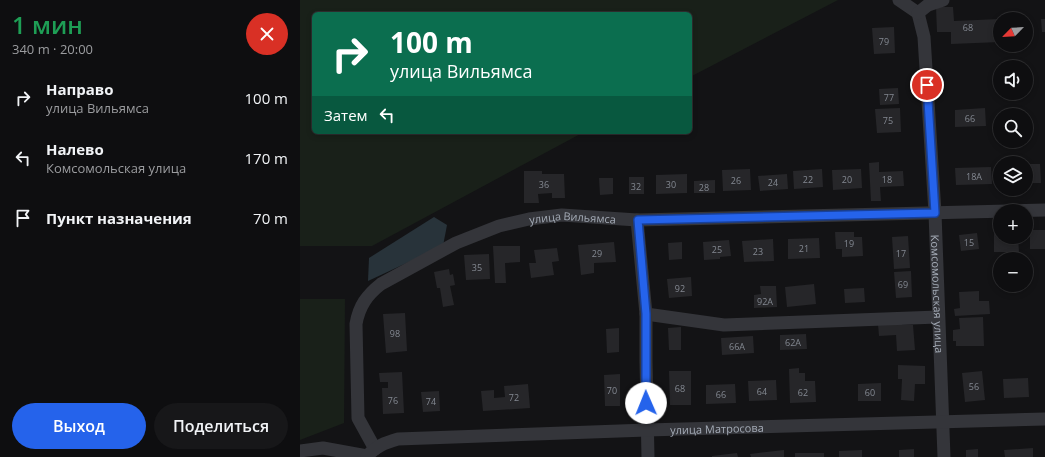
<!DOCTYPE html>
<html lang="ru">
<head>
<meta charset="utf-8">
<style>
  :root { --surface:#0e0e10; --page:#171719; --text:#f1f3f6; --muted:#9b9c9f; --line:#2e2e30; --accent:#2563eb }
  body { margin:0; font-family:"Open Sans",sans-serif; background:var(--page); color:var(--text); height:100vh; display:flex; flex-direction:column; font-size:15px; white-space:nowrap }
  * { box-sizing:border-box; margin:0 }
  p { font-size:13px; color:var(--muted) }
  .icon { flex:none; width:22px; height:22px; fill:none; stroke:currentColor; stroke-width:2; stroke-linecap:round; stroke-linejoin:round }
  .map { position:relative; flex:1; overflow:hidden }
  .sheet { display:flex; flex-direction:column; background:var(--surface); width:300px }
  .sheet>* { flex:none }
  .banner { position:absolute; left:12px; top:12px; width:380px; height:122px; border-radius:6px; box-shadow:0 2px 6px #0003,0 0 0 1px var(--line); background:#0b6e4f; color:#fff; overflow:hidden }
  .needle { width:26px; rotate:246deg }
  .fabs { position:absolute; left:693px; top:12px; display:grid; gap:8px }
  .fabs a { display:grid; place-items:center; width:40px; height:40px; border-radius:50%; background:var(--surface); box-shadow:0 2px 6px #0003,0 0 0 1px var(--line); font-size:20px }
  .pin { position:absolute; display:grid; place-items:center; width:34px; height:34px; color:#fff; margin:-17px; border:2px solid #fff; border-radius:50%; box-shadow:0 1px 4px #0007 }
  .me { position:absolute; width:44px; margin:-22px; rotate:359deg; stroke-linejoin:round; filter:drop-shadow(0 0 3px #0008) }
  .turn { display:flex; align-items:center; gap:14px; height:84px; padding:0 12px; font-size:18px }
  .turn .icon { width:52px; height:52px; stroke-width:2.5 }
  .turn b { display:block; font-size:28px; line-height:34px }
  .then { display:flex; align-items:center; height:38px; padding:0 12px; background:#0003; gap:8px; font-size:15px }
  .round { display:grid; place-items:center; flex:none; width:42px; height:42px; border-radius:21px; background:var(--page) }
  .summary { display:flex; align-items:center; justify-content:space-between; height:68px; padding:0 12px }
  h1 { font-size:24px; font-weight:600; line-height:30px; color:#1e9e55 }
  .primary-button { display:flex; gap:8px; margin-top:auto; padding:8px 12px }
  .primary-button a { flex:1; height:46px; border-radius:24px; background:var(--accent); color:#fff; font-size:16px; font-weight:600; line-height:46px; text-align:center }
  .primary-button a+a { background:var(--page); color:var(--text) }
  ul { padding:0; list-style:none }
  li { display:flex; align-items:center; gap:12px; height:60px; padding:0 12px }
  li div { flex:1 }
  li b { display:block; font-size:15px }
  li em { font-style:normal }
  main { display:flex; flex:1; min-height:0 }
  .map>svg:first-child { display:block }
</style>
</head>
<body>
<main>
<section class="sheet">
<div class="summary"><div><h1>1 мин</h1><p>340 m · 20:00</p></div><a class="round" style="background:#d93025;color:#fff"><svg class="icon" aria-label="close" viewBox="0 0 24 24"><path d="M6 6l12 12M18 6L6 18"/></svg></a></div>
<ul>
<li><svg class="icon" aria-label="right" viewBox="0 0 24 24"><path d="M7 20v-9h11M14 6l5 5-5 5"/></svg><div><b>Направо</b><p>улица Вильямса</p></div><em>100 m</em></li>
<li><svg class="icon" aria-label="left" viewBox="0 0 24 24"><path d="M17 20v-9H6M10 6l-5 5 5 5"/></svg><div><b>Налево</b><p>Комсомольская улица</p></div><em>170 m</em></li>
<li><svg class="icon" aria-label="arrive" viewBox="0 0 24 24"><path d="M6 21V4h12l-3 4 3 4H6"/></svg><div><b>Пункт назначения</b></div><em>70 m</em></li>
</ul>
<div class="primary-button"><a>Выход</a><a>Поделиться</a></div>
</section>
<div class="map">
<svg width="745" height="457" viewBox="0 0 745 457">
  <rect width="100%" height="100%" fill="#131315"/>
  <path fill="#192019" d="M0,0H538L390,77V14H14V132H284L72,246H0Z
    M0,299H45L44,423L0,440Z"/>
  <path fill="#28333a" d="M134,217L147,225L143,246L68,281L69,258Z"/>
  <path fill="#262629" d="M636,7H653L654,21L700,19V42L651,44V32H637Z
    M741,19H745V32H742Z
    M594,27L595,53L574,54L572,28Z
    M598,88L599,104L580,105L579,89Z
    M600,108L601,132L577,133L575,109Z
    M685,108L686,126L655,127V110Z
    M579,162V172L603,171L604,186L580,187L581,201H571L569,163Z
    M726,164H740L741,183H726Z
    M691,167L692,184L656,185L655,168Z
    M450,169L451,190L423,191L422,170Z
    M522,169L523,187L494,189L493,171Z
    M561,169L562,188L533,190L532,170Z
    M224,171H242V174H264L265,198H252V193L238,194L239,203H224Z
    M387,174V193L356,194V175Z
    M487,174L488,189L460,191L458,176Z
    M329,177H344V194H329Z
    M299,178H313V194L300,195Z
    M415,180V193H394V181Z
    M694,225H700V237H718L719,252H694Z
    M730,230H745V249H730Z
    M535,232H554V237H562L563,256L542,257V249H536Z
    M677,233L679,249L661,251L659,235Z
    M608,236L610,268L594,269L592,237Z
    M519,238L520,258L488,259V239Z
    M473,239L474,261L444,262L442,241Z
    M429,240L431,256L420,257V259L404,260L403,242Z
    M314,242L316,262L294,263V273L281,275L278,245Z
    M382,242V259L369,260L368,243Z
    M193,246H220V262L205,263L206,283H195Z
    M257,248L259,261L252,262L254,275L231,278L229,263H236L234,250Z
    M189,254L190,279L166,280L164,255Z
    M149,269L150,275L153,274L155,285L150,286L154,305L143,307L140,288H137L134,272Z
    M611,271L612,297L596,298L594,272Z
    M391,277L392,296L369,298L367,279Z
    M514,284L516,304L487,307L485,287Z
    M460,286H476L477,307L454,308V295L461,294Z
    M564,288L565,302L545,303L544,289Z
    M679,291V301H689L690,314L655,316L654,309L660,308L659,292Z
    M105,313L107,351L86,353L83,314Z
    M683,317L684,346H656V341H653V330L660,329L659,318Z
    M602,323V325H613L615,350L597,351L596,335L579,336L578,324Z
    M381,327V350H369L368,328Z
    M319,328V352L307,353L306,329Z
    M506,334L507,349L480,350V335Z
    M453,336L454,353L422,355L421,338Z
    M598,365L625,366V384H615L614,401L601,400L602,379H598Z
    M499,368V373H505V381H515L516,402L490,403L489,369Z
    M369,371H391V405H370Z
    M682,371L685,400L665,402L662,373Z
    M102,372L104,413L83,414L82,388H88V382H80L79,373Z
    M320,374V406H305L304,375Z
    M728,378L729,397L704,398L703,379Z
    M476,380L477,400L449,401L448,381Z
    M581,383V401H558V384Z
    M228,384L230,408L183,411L181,391L194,390V398L205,397L204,386Z
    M435,384L436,403L406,404V385Z
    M139,391L140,411L123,412L121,392Z
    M733,448V457H705L704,450Z
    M614,449V457H599V450Z
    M678,449V457H666V450Z
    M484,450V457H451L450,454Z
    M562,450V457H539V451Z
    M437,453L438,457H412V456Z
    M495,453H524V457H495Z"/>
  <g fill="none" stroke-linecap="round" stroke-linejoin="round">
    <g stroke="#34353a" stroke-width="13">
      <path d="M599,0L618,13"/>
      <path id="s1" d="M618,13L624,37L635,213L644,457"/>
      <path d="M618,13L628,5L643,0"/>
      <path d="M337,220L346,314V361L348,457"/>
      <path d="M346,314L424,325L638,317"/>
      <path id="s2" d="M75,449L58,418L56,324C59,306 67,295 81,284L156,243L199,226L229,219L262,215L337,220L745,210"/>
      <path d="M0,451L23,448L67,456"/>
      <path id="s3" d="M67,456C77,446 84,443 98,439L347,430L745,419"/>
    </g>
  </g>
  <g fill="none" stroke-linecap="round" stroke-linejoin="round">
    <g stroke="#184099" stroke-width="10">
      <path id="route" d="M346,403V314L338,220L635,213L627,85"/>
    </g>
    <use href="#route" stroke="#2563eb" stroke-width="7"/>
  </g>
  <g text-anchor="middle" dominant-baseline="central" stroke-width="4" stroke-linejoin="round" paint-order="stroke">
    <g font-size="9" fill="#848992">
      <text x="668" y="27">68</text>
      <text x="584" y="41">79</text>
      <text x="589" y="97">77</text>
      <text x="670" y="118">66</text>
      <text x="588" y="120">75</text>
      <text x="674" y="176">18А</text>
      <text x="508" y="179">22</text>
      <text x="547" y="179">20</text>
      <text x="587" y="179">18</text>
      <text x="436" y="180">26</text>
      <text x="473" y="182">24</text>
      <text x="244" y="184">36</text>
      <text x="371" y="184">30</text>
      <text x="336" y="186">32</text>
      <text x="404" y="187">28</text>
      <text x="669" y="242">15</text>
      <text x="549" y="243">19</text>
      <text x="504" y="248">21</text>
      <text x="417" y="249">25</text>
      <text x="458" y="251">23</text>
      <text x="297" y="253">29</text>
      <text x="601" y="253">17</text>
      <text x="177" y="267">35</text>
      <text x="603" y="284">69</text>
      <text x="380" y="288">92</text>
      <text x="465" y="301">92А</text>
      <text x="95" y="333">98</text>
      <text x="493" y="342">62А</text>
      <text x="437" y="346">66А</text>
      <text x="674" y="386">56</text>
      <text x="380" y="388">68</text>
      <text x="312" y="390">70</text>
      <text x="462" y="391">64</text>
      <text x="503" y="392">62</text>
      <text x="570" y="392">60</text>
      <text x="421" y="394">66</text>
      <text x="214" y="397">72</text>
      <text x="93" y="400">76</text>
      <text x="131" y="401">74</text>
    </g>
    <g font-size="11" fill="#a4abb6" stroke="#0e0e10">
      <text stroke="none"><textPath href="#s2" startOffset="384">улица Вильямса</textPath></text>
      <text stroke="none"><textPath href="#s1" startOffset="282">Комсомольская улица</textPath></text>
      <text stroke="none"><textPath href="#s3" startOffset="355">улица Матросова</textPath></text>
    </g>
  </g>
</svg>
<div class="fabs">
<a><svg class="needle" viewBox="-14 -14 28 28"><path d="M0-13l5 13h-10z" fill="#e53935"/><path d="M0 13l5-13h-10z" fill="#9b9c9f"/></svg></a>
<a><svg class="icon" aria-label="sound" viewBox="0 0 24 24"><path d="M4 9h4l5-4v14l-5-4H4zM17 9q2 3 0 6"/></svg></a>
<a><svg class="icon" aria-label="search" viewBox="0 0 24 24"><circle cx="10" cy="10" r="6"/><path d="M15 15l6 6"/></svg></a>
<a><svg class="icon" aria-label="layers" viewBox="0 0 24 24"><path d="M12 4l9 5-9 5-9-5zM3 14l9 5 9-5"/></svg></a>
<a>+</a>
<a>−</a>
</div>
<div class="pin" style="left:627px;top:85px;background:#d93025"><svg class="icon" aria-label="arrive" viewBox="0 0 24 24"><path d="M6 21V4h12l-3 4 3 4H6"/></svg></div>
<svg class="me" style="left:346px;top:403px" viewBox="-20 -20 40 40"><circle r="19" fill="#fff"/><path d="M0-13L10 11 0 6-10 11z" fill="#2563eb"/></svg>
<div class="banner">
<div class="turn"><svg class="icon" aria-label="right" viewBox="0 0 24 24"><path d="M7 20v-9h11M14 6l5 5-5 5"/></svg><div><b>100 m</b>улица Вильямса</div></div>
<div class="then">Затем<svg class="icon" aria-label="left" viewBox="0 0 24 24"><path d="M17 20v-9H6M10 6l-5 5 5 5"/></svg></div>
</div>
</div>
</main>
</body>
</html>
